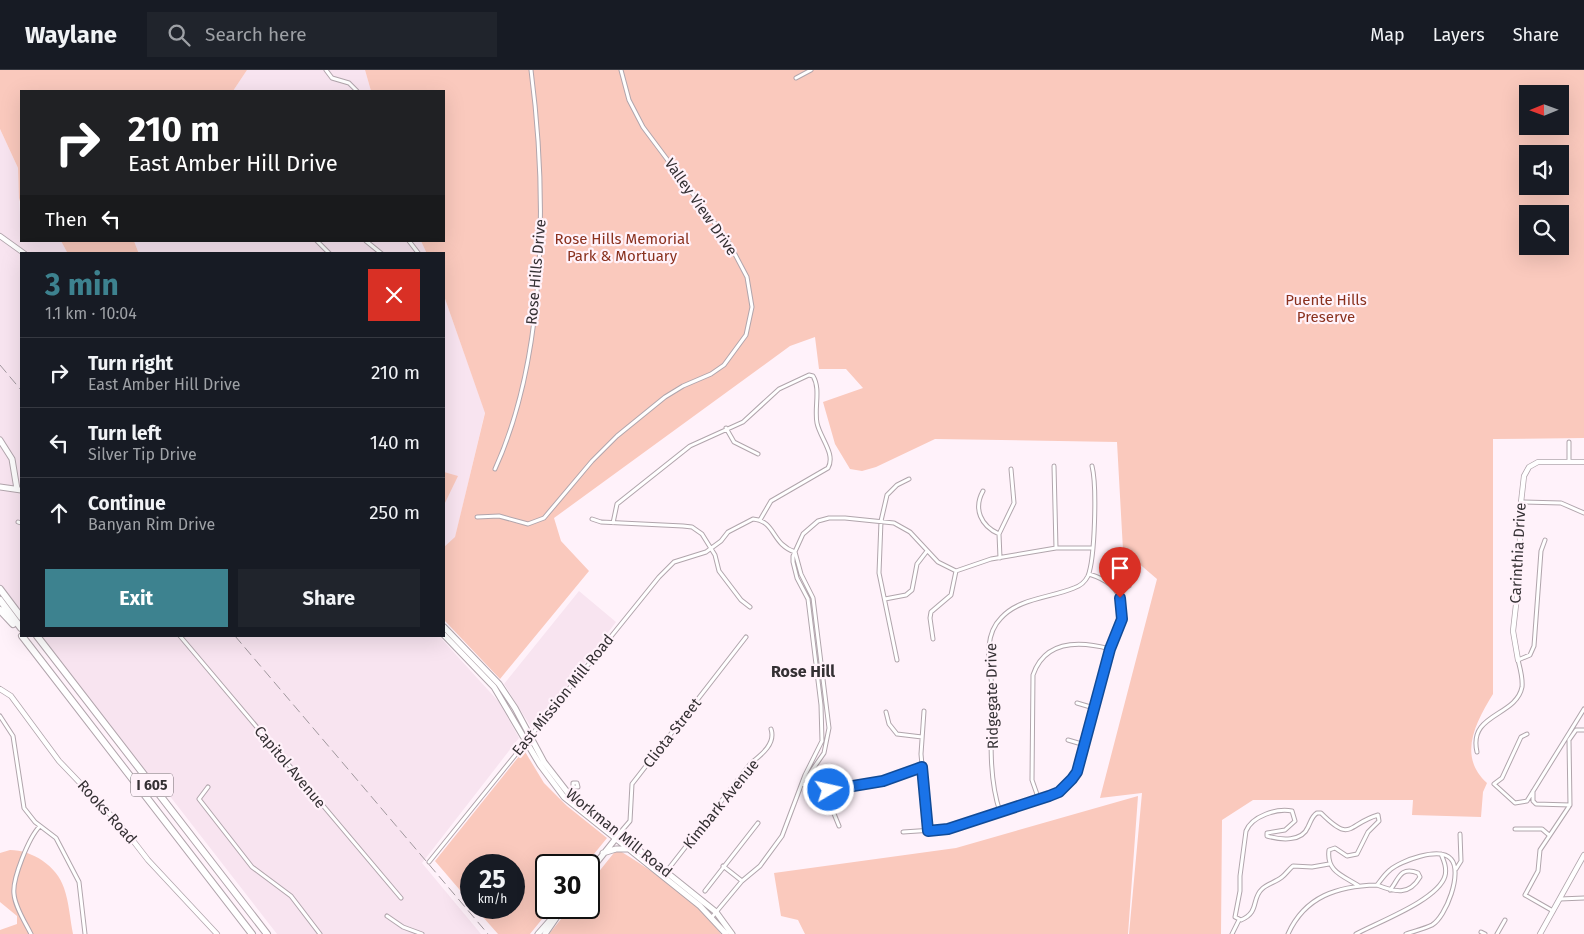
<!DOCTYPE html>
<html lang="en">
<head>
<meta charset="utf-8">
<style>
  :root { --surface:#171b24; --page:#20242c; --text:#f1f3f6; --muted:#9ea1a6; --line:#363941; --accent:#3d828f }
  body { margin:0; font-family:"Fira Sans",sans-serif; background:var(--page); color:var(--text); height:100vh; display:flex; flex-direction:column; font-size:19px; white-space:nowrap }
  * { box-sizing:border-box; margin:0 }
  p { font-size:16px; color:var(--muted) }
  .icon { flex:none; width:28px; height:28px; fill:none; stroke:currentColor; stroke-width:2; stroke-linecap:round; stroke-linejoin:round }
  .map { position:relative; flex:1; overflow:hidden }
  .sheet { position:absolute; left:20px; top:182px; width:425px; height:385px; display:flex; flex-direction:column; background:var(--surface); border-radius:0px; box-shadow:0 5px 20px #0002 }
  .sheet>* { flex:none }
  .top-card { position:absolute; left:20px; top:20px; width:425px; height:152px; border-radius:0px; box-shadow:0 5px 20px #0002; background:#202124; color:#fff; overflow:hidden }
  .needle { width:32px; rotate:269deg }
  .buttons { position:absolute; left:1519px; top:15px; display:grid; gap:10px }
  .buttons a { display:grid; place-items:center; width:50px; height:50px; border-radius:0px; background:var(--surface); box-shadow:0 5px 20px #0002; font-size:25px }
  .speed { position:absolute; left:460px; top:784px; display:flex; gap:10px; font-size:25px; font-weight:700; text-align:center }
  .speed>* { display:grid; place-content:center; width:65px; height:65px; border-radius:50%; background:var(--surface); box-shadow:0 5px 20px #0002; line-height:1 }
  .speed small { font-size:12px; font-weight:400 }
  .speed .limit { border:2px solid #111; border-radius:8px; background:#fff; color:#111 }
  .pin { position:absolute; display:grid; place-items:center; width:42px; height:42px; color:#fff; margin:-51px -21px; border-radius:50% 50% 50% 0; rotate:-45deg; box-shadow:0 0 5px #0007 }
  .pin .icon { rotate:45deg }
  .me { position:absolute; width:55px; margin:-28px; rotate:81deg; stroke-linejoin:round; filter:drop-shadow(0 0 4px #0008) }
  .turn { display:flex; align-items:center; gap:18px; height:105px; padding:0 25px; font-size:22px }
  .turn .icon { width:65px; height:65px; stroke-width:2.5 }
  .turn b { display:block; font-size:35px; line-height:42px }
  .then { display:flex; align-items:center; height:48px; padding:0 25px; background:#0003; gap:10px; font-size:19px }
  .round { display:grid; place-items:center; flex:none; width:52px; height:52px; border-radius:0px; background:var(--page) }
  .headline { display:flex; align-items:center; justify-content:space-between; height:85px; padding:0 25px }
  h1 { font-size:30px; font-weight:700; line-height:38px; color:var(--accent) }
  .primary-button { display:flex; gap:10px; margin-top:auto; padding:10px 25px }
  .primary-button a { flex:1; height:58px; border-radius:0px; background:var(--accent); color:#fff; font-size:20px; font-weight:700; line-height:58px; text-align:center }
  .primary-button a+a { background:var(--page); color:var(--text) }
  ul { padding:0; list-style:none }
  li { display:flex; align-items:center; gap:15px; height:70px; padding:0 25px; border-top:1px solid var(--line) }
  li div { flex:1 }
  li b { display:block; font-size:19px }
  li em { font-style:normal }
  header { display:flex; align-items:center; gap:30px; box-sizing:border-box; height:70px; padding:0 25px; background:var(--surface); border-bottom:1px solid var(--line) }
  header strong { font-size:24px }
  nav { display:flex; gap:28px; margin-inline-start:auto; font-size:18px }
  .search { width:350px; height:45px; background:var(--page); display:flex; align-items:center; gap:12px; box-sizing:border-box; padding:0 18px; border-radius:0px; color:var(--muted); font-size:19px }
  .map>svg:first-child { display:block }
</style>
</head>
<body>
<header>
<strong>Waylane</strong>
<div class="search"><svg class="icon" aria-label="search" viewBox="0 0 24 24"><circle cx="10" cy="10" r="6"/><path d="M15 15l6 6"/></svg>Search here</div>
<nav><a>Map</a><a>Layers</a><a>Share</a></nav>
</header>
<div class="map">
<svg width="1584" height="864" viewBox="0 0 1584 864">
  <rect width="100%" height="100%" fill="#fff2fa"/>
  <path fill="#f8e4f0" d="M247,0H365L371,21H233Z
    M0,59L18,98L21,171H61L68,184H21V551L0,523Z
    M134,171H421L427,184H139Z
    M444,226L485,342L455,468L444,477Z
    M579,521L616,552L541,650L531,657L504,614Z
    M33,566H439L499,632L519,668L422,793L481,864H277L169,725L129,685Z"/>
  <path fill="#fac9bd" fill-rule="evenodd" d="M0,0H247L233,21H21V135L19,128L18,98L0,59Z
    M365,0H1584V368L1493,369V624C1476,652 1457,686 1487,713L1483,722L1481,747L1412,745L1413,730H1253L1222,750L1221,864H1129L1142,723L1100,728L1157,509L1123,480L1117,372L935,369L876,397L862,401L850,399L835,374L823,332L863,318L846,299H819L815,267L790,276L554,448L561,471L589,501L500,609L444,550V477L455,467L485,343L444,226V184H427L421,171H444V21H371ZM1528,24H1560V56H1528ZM1528,84H1560V116H1528ZM1528,144H1560V176H1528Z
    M61,171H134L139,184H68Z
    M444,402L458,406L444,435Z
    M524,680L544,713L567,736L607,768L585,795H546V838H551L530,864H498L475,838H514V795H471V833L435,791Z
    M1138,726L1128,864H805L798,850L781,846L774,803L956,778Z
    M617,779C652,801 697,830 721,864H549L570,838H589V814Z
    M10,780C32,780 57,796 64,818C69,832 70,849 73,864H0V860L17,854V846L0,832V783Z"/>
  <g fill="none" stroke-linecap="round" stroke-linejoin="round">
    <g stroke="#b1a5ac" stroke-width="5">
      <path id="minor" d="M326,0L332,8L349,13L357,21
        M796,8L811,0
        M317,171L330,184
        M366,171L382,184
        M409,171L419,184
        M726,358L734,372L758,384
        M1569,392V372
        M1054,396L1056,478
        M495,399C547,285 547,123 531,0
        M983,421C973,439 981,456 999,464
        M1521,432L1561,433L1584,443
        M477,447L499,446L528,454L544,448L592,391L617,366L665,327L683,316L711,304L724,295L746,265L752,237L747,207L728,171L643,57L629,30L621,0
        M592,449L601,452L683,456L692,457L702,464L715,485L719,501L741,530L750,537
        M18,452L21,453
        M613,453L617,434L690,376L743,352L779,319L809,305L813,306C821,319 814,338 817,353C820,368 836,384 828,398L771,431L760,450
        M795,482L801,504L813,528L829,658L824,683L806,709
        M1000,488L999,464L1014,433L1011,399
        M1117,521L1129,516
        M885,529L906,525L912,520L917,494L927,481
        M180,566L401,828
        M933,569L930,548L931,542L951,525L956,501
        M897,590L879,503L881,451L887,425L897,415L909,409
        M1077,633L1094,638
        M924,641L921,684L928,761
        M886,642L889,654L897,664L922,667
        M0,646L13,666L24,738L35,752L56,768L79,812L85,864
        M1527,664L1521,667L1502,708L1494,714L1515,733L1527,731L1584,639
        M1068,670L1085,675
        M1477,682C1468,643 1516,647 1522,617C1523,608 1520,598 1518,590L1530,585L1534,576L1541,481L1545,470
        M802,714C840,729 886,709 922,697
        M208,717L199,729L252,797L291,826L320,864
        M829,720L830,734L839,756
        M1533,721V731L1536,734L1570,735
        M568,723L573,717H578L577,713H573V717
        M1039,730L1032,710L1033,605C1045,570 1080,571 1110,579
        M1000,742C987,703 992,659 992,617C991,604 987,589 989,576C990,566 994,555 1001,548C1019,528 1050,528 1074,518C1080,516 1085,512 1088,506C1095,488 1097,416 1092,396
        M1515,759H1542L1549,765
        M903,762L948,759L1049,726C1061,721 1069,713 1077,702C1089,661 1097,620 1110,580C1115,565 1124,552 1122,536C1119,517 1105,509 1089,504
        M618,765L630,751L632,714L746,567
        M429,792L659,507L674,492L706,482L721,471L728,462L753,449C776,451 771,474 795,482
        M1329,794L1312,797L1293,796C1289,799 1286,804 1282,807C1276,812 1267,814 1262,819C1251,829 1260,842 1241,850L1235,847L1240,821V806L1246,761C1252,746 1277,738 1292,741L1295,751L1285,760L1267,763V766C1281,770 1302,772 1308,757C1311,751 1312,746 1317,743H1321C1352,774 1347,754 1378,745L1379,751L1368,762L1357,784L1347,786L1335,778L1329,780C1326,802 1344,806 1359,816
        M723,796L742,811
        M1456,799L1461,791L1460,764
        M666,802L751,693C761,685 776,674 771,659
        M1377,815C1395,822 1409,826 1420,807L1418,803C1399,795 1398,812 1390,820
        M705,821L758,753
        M1560,829L1584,828
        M1553,841L1525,825L1538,801L1540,780L1570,735L1569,670L1576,660H1584
        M387,846L403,857L422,864
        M712,847L742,811L760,796L782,766L805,705L822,671L821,635L808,529L797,508L793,492V486L803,464L818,451L829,448H845L894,453L910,462L938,492L956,501L991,489L1056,478H1091
        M1481,862L1485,864
        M31,864C25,852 15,837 14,824C12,809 29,767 40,756
        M1232,864L1239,850
        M1288,864C1305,826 1338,816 1377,815C1381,810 1385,804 1390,800C1400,791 1440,776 1451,789C1463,802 1446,847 1432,855C1424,859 1414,861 1406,864
        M1356,864C1378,852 1438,830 1445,806C1447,798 1444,791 1441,784
        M1497,864L1505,850"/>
    </g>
    <g stroke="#b1a5ac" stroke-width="6">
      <path id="tertiary" d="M0,166L25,184
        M1518,590L1513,561L1521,491L1519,450L1524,406L1529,397L1538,392H1584
        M0,619L11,626L59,691L124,759L148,790L217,864
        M1540,864L1584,785"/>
    </g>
    <g stroke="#b1a5ac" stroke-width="7">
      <path id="secondary" d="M0,370L12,389L17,419
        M0,417L21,420
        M444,557L499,614L515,638L544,692L568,723L716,842L732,864
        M444,565L494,617L540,695L564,727L700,836L726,864
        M603,783L616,779H627
        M589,802L617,767
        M538,864L561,838
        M545,864L563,838"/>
    </g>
    <g stroke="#b1a5ac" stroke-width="8">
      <path id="motorway" d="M0,519L21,547
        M0,530L21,558
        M0,540L13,554
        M22,566L252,864
        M37,566L267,864"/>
    </g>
    <use href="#minor" stroke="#fff" stroke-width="3"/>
    <use href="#tertiary" stroke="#fff" stroke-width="4.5"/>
    <use href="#secondary" stroke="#fff" stroke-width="5"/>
    <use href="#motorway" stroke="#fff" stroke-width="6"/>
    <path stroke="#a1989e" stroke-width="1" stroke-dasharray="10 5" stroke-linecap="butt" d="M0,295L21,320
      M235,566L488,864"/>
  </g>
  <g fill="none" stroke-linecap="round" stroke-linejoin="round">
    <g stroke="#114b97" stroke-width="12">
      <path id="route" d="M829,720L883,711L922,697L928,761L948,759L1049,726L1059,722L1072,709L1077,702L1110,579L1122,549L1120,528"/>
    </g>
    <use href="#route" stroke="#1a73e8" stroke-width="9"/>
  </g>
  <g text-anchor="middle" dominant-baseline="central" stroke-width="4.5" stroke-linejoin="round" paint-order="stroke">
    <rect fill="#fff2fa" stroke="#716a6f" stroke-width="1" x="131" y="703.5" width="42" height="23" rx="4"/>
    <g font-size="14" font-weight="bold" fill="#343033">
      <text x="152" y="715">I 605</text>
    </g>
    <g font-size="15" fill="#343033" stroke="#fff2fa">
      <text transform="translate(701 137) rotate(55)">Valley View Drive</text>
      <text transform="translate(536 202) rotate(-85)">Rose Hills Drive</text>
      <text transform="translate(1518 483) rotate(-87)">Carinthia Drive</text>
      <text transform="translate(563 625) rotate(-51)">East Mission Mill Road</text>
      <text transform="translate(992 626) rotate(-91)">Ridgegate Drive</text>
      <text transform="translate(672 663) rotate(-52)">Cliota Street</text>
      <text transform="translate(290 697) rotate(50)">Capitol Avenue</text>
      <text transform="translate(721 734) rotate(-51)">Kimbark Avenue</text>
      <text transform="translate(107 742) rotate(48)">Rooks Road</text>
      <text transform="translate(619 763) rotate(39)">Workman Mill Road</text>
    </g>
    <g font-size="15" fill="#8a311e" stroke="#fff2fa">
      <text x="622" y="169">Rose Hills Memorial<tspan x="622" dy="17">Park &amp; Mortuary</tspan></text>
      <text x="1326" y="230">Puente Hills<tspan x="1326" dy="17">Preserve</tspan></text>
    </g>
    <g font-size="16" font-weight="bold" fill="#343033" stroke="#fff2fa">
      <text x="803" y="601">Rose Hill</text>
    </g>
  </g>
</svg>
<div class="buttons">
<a><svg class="needle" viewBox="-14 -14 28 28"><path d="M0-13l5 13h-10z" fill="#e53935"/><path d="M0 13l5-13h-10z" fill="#9ea1a6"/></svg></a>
<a><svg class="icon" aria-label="sound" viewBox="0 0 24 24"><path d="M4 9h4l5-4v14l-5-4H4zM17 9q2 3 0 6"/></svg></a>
<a><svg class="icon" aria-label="search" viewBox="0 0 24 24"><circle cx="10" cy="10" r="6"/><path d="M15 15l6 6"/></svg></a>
</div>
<div class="speed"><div>25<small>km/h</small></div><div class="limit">30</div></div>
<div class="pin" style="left:1120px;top:528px;background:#d93025"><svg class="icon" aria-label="arrive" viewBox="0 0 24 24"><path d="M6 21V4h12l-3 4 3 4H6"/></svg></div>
<svg class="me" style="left:829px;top:720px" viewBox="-20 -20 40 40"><circle r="17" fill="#1a73e8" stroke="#fff" stroke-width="3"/><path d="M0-11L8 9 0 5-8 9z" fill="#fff"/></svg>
<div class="top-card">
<div class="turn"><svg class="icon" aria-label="right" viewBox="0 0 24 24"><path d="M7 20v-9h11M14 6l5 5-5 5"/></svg><div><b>210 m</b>East Amber Hill Drive</div></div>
<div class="then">Then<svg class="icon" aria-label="left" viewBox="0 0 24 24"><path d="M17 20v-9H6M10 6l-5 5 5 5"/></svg></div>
</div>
<section class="sheet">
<div class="headline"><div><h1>3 min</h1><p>1.1 km · 10:04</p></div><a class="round" style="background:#d93025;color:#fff"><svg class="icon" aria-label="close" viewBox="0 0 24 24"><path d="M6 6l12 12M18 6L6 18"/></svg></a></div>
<ul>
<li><svg class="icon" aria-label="right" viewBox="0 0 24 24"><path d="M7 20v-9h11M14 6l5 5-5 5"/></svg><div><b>Turn right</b><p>East Amber Hill Drive</p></div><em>210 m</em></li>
<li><svg class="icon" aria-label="left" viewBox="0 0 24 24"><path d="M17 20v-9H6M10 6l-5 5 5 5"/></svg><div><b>Turn left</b><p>Silver Tip Drive</p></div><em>140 m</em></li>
<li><svg class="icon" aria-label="ahead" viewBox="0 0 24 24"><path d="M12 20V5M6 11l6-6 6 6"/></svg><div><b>Continue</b><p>Banyan Rim Drive</p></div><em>250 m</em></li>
</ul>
<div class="primary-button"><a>Exit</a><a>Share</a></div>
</section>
</div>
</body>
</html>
